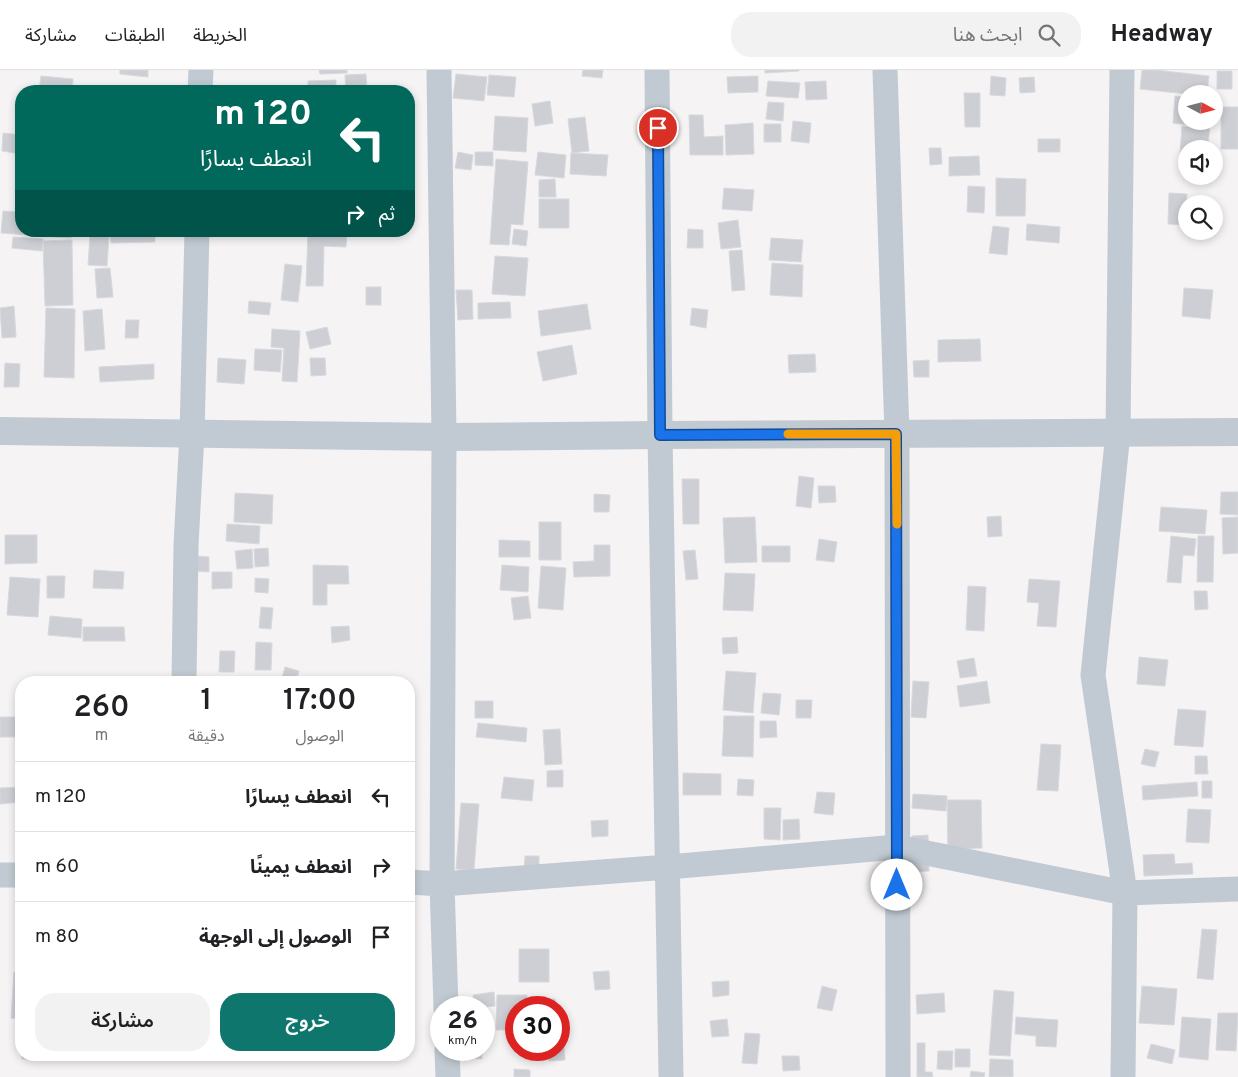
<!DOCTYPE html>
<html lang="ar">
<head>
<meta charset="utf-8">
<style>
  :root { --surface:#fff; --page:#f2f2f2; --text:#202124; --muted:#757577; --line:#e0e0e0; --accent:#0f766e }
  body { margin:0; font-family:Overpass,"Noto Sans Arabic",sans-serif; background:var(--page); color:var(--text); direction:rtl; height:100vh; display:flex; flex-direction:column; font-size:19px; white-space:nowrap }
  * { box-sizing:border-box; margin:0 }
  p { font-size:16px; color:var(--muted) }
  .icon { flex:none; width:28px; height:28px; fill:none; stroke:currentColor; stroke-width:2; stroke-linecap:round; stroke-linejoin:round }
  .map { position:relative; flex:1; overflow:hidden; direction:ltr }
  .panel { position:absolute; left:15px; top:606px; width:400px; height:385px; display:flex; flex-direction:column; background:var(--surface); border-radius:20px; box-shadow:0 2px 8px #0003; direction:rtl }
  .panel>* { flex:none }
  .guide { position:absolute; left:15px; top:15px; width:400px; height:152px; border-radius:20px; box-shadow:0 2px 8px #0003; direction:rtl; background:#00695c; color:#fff; overflow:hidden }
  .needle { width:32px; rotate:97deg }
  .fabs { position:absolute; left:1178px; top:15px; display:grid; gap:10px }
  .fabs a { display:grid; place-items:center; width:45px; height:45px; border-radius:50%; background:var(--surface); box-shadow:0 2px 8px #0003; font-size:25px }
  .speed { position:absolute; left:430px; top:926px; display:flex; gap:10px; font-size:25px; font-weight:700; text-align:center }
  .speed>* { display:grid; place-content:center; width:65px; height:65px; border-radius:50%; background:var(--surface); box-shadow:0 2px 8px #0003; line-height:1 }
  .speed small { font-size:12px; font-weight:400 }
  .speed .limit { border:8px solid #d22; background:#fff; color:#111 }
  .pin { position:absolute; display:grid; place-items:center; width:42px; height:42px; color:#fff; margin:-21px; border:2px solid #fff; border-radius:50%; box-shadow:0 1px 5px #0007 }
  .me { position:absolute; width:55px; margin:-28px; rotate:0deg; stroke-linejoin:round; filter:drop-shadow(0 0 4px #0008) }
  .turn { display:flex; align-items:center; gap:18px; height:105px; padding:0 20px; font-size:22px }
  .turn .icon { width:65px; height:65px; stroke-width:2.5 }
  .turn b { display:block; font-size:35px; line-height:42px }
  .then { display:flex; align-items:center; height:48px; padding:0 20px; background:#0003; gap:10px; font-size:19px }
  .eta { display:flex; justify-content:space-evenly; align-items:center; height:85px; text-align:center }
  .eta b { font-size:30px; font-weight:600; line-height:35px }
  .action { display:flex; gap:10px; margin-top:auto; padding:10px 20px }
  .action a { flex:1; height:58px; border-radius:20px; background:var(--accent); color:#fff; font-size:20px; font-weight:600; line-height:58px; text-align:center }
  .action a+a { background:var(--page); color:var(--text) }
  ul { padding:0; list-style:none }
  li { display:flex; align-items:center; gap:15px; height:70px; padding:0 20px; border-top:1px solid var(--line) }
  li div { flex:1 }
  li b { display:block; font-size:19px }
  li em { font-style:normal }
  header { display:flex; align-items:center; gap:30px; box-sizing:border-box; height:70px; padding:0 25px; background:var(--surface); border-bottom:1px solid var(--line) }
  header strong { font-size:24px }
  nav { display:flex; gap:28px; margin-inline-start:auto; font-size:18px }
  .search { width:350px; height:45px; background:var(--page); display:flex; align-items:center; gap:12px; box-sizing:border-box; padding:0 18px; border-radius:20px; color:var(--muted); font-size:19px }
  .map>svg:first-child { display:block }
</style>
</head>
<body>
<header>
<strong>Headway</strong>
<div class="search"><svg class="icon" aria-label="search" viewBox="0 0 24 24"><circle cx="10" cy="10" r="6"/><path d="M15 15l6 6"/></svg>ابحث هنا</div>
<nav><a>الخريطة</a><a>الطبقات</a><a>مشاركة</a></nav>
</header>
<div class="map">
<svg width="1238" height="1007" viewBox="0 0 1238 1007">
  <rect width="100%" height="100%" fill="#f5f3f3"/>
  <path fill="#cdcfd5" stroke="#d7d9de" d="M120,0H148V7L120,4Z
    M319,0H347V3L320,4Z
    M583,0H603L602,8L582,6Z
    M765,0H799V1L765,3Z
    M1142,0H1156L1209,6L1207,24H1187L1140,19Z
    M1217,1H1232V19H1217Z
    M366,4L367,21H346L345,5Z
    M456,4L487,7L484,31L453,28Z
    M489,5L516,7L514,27L487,25Z
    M41,6L73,9L72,21H39Z
    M758,6V22L728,23L727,7Z
    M991,6L1006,8L1005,26L990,25Z
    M1034,7L1035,22L1020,23L1019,8Z
    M336,10V21H308V11Z
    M768,11L800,13L798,28L766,26Z
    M826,11L827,29L806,30L805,12Z
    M964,23H980V57H965Z
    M1175,26L1186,27V51H1191L1190,55L1173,53Z
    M550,31L553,53L535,56L532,34Z
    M768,32L784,33L783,51L766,49Z
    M1221,37H1238V79H1221Z
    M689,45H703L704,67L723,66V85H690Z
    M495,46L528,48L526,82L493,80Z
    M585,47L589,81L572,83L568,49Z
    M793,51L811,53L809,73L791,71Z
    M1193,51H1210L1208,79H1186V85H1180L1182,56L1193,57Z
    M753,53L754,84L726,85L725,55Z
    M764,54H781V72H764Z
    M3,63L21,65V84L2,81Z
    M1038,69H1060V82H1038Z
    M929,78H941L942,94L930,95Z
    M458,82L473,85L471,100L455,98Z
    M475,82H493V96L475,95Z
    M538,82L566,85L564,108L535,105Z
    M571,83L608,85L606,106L570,104Z
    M979,86L980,105L949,106V87Z
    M496,89L528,92L523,155L511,154L509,175L490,174Z
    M996,108L1026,109L1025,146H996Z
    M555,109L556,127H539V110Z
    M968,116L985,117L984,143L967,142Z
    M724,118L754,120L752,141L722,139Z
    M1169,123L1187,124L1185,155L1168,154Z
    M539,129H569V158H539Z
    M3,141L21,142V161H71V168L1,163Z
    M738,150L741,177L721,179L718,153Z
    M1027,154L1060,157L1059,173L1026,170Z
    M993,156L1009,158L1007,185L989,183Z
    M514,159L528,161L526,176L512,174Z
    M688,159L703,160V178H687Z
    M110,161H155V172L111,173Z
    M308,161H347L346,177L324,176L323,216H306Z
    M90,165L109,166L107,196L88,195Z
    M13,167L43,169L42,181L12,178Z
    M771,168L803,170L801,192L769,190Z
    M72,170L73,235L45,236L43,171Z
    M742,180L745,220L732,221L729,181Z
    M495,186L528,188L525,226L492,224Z
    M772,193L803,195L802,227L770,225Z
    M285,194L302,196L298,232L281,230Z
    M110,198L113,227L97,228L95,199Z
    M366,217H381V235H366Z
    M1184,218L1213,220L1210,249L1182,246Z
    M456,220H472L473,249L458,250Z
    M249,231L271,233L269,245L248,243Z
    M510,232L511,248L478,249V233Z
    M587,234L591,259L541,266L538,241Z
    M14,236L16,267L2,268L0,238Z
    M46,238L75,239L74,308L44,307Z
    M692,238L708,240L706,258L690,255Z
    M102,239L105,279L85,281L83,241Z
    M126,250H139L138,268H125Z
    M327,257L331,274L310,279L306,262Z
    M272,259L300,261L297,312L282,311L284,278L271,277Z
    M980,269L981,291L938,292V270Z
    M572,275L577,304L543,311L537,282Z
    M255,279L282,280L280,302L254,300Z
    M815,284L816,302L789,303L788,285Z
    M218,288L246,290L244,314L217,312Z
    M310,288H325L326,305L311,306Z
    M929,290V307H914L913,291Z
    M5,293L20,294L19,317H4Z
    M154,294V309L100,312L99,297Z
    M799,406L814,408L811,438L796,436Z
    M682,409H699V454H683Z
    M818,416H835L836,432L819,433Z
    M1221,422H1238V445L1220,444Z
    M235,423L273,425L272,454L234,452Z
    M594,424L610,425L609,442H594Z
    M1161,437L1207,440L1205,464L1159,461Z
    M1001,446L1002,466L988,467L987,447Z
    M755,447L757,492L725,493L723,448Z
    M1238,447V483L1223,484L1222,448Z
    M539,452H561V490H539Z
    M227,454L260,456L259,474L226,471Z
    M5,465H37V493L5,494Z
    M1171,466L1196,469L1194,486L1183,485L1181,513L1167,512Z
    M1198,466H1214L1213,512H1197Z
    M819,469L837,472L834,492L816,490Z
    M499,470L530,471V487H499Z
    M594,475H610V506L574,507L573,492L594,491Z
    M762,476H790V492H762Z
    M268,478L269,496L255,497L254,479Z
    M252,479L253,498L237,499L235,481Z
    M695,480L698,509L686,510L683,481Z
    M196,486L209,487V502L195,501Z
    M313,495L348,496L349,514H327V535H313Z
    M502,495L529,497L528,522L500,520Z
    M541,496L566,498L563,540L538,538Z
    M94,500L124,502L123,519L93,518Z
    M212,502H232V518L212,519Z
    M725,503L755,504L753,541L723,540Z
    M47,506H65L64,528H47Z
    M10,507L40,509L38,547L7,545Z
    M255,508L269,509L268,523L255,522Z
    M1029,509L1060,511L1056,557L1037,556L1039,533L1027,532Z
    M968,516L986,517L984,561L966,560Z
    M1194,521H1207L1208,539L1195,540Z
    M528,526L531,548L514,550L511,528Z
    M261,537L273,538L271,559L259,558Z
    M50,546L82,549L81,568L48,565Z
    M349,556L350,570L332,573L331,557Z
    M83,557H124L125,571H83Z
    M737,567L738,583L723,584L722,568Z
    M256,572L272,573L271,600H255Z
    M220,581H235L234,602H219Z
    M1139,587L1168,590L1165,616L1137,614Z
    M974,588L977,606L960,608L957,591Z
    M285,597L299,601L296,612H281Z
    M726,601L756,603L753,643L723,640Z
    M913,611L929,612L926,648L911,647Z
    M987,611L990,633L960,637L957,616Z
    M763,623L781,624L779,645L761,643Z
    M796,630H812L811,648H796Z
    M475,631H493V648H475Z
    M1178,639L1206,641L1203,677L1174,675Z
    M724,646H754L753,687L722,686Z
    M0,647H21V667H0Z
    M760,651H776L777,667L760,668Z
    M478,653L527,658L526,672L476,667Z
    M560,659L562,694L545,695L543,660Z
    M1041,674L1061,675L1058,721L1037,720Z
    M1145,679L1159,682L1155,697L1141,694Z
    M1195,686H1207L1208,704H1195Z
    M563,700V717H547V701Z
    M683,703L721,704V725H683Z
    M504,707L534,710L532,731L501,728Z
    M738,709L754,710L753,726L737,725Z
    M1202,711H1212V728H1202Z
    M1197,712L1198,726L1143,730L1142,716Z
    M21,717V732L0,734V718Z
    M817,722L835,723L833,745L814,743Z
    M913,724L947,726L946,741L912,738Z
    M947,730H981L982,778L948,779Z
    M461,733L479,734L474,800L456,799Z
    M764,738H781L780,770L764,769Z
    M1188,739L1211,740L1209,773L1186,772Z
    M799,749L800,769L783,770V750Z
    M608,750V766L592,767L591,751Z
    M928,765L929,801L913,802L912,766Z
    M1174,784L1175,794L1192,793L1193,804L1144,806L1143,785Z
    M525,786H539V801L524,800Z
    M1202,859L1217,860L1213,910L1197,908Z
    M519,879H549V912H519Z
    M609,901L610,919L595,920L593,902Z
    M14,902L21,903V949L11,948Z
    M729,911V925L713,927L712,912Z
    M822,916L837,920L832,941L817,938Z
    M1142,916L1177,919L1174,955L1139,953Z
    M994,920L1014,922L1010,986L989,985Z
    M494,922L495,936L475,938L473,925Z
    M944,923L945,942L917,944L916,925Z
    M497,925H527V938H516V960H496Z
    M538,929H555V938H539Z
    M1218,943H1238L1236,981L1216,980Z
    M1016,947L1058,950L1056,977L1036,976V966L1015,964Z
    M1182,947L1211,949L1208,990L1179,987Z
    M727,949L729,966L712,967L710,951Z
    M745,963L760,964L757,994L742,993Z
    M917,973H925V1002H932L933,1007H917Z
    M1151,974L1175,980L1172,994L1147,988Z
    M564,975L565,990L549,991V980H559V976Z
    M955,979H970V997H955Z
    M460,980H482V989L459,988Z
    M938,981H953L952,1000L937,999Z
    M22,985H46V989H22Z
    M782,986H799L800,1000L783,1001Z
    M990,989L1013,990V1007H989Z
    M514,999L530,1000V1007H514Z
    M971,1001L985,1003L984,1007H970Z"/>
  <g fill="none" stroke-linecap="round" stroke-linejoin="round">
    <path stroke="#c1cad2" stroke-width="25" d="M439,0L444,367L442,814L446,938
      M657,0L660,365L671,1007
      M885,0L897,364L898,1007
      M1122,0L1118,363L1093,605L1125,823L1123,1007
      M200,21L201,0
      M184,612L186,475L192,364L197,161
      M0,805H21
      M409,812L442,814L668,797L897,777L1125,823L1238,819
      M447,980L448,1007"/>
    <path stroke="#c1cad2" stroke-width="28" d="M0,361L444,367L660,365L1238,362"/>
  </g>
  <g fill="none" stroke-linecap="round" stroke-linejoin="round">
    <g stroke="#114b97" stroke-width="12">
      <path id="route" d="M658,58L660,365L896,364L897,815"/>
    </g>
    <use href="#route" stroke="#1a73e8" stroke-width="9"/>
    <path stroke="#f59e0b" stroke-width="9" d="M788,364H896L897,454"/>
  </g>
</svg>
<div class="fabs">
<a><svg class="needle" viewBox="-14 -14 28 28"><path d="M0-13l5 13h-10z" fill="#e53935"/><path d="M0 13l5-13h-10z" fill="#757577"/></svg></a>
<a><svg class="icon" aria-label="sound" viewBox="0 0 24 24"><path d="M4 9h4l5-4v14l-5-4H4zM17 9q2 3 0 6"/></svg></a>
<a><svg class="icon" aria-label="search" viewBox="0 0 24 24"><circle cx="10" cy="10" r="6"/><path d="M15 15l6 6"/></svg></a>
</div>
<div class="speed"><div>26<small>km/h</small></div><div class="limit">30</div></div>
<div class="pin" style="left:658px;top:58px;background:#d93025"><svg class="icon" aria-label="arrive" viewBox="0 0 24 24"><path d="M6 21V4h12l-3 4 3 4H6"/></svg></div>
<svg class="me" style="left:897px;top:815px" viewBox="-20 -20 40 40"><circle r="19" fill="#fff"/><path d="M0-13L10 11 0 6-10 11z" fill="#1a73e8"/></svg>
<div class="guide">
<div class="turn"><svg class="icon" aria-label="left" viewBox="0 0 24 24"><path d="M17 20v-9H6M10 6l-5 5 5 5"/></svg><div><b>120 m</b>انعطف يسارًا</div></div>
<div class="then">ثم<svg class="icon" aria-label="right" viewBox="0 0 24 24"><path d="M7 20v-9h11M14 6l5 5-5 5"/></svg></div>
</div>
<section class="panel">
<div class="eta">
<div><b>17:00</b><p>الوصول</p></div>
<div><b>1</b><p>دقيقة</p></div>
<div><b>260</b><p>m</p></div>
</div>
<ul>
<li><svg class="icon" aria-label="left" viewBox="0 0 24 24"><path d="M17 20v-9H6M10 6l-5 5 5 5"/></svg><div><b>انعطف يسارًا</b></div><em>120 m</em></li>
<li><svg class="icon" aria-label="right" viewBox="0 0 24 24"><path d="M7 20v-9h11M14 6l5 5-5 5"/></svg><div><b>انعطف يمينًا</b></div><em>60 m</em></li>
<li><svg class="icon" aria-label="arrive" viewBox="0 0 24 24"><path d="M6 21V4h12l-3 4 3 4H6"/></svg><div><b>الوصول إلى الوجهة</b></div><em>80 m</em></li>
</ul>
<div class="action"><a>خروج</a><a>مشاركة</a></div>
</section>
</div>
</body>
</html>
